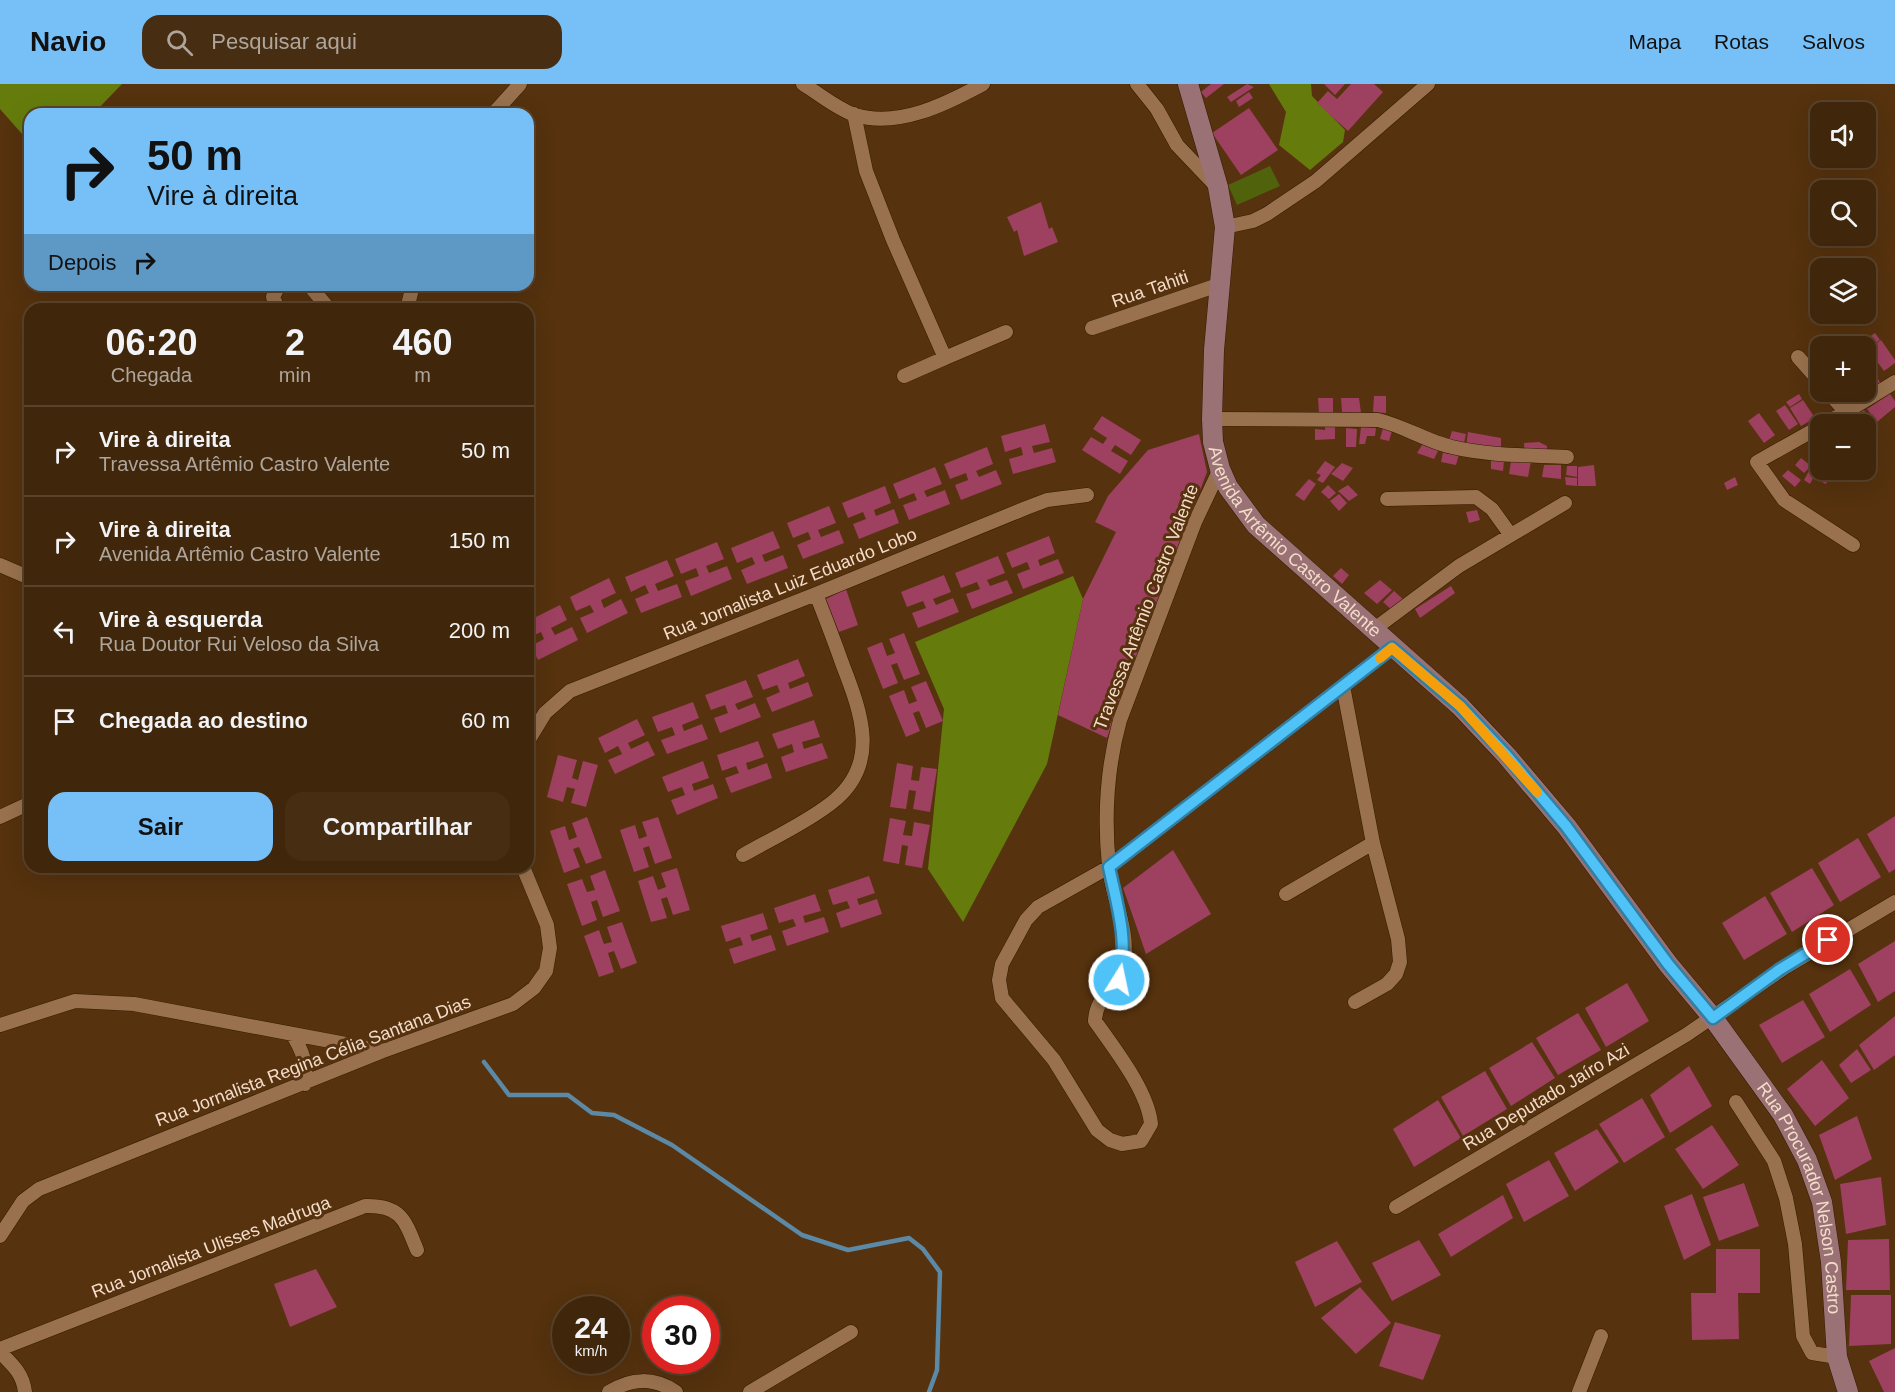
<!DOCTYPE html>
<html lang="pt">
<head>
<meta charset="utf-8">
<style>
  :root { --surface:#40260a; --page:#472e13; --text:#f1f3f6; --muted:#aea59c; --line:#59432b; --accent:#76c0f7 }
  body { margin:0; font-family:Helvetica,sans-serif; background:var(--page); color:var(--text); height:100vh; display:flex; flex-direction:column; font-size:22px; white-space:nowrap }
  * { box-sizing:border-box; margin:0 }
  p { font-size:20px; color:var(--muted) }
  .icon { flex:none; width:33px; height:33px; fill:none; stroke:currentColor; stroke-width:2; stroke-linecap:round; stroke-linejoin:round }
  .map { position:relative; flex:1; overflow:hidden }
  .panel { position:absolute; left:24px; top:219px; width:510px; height:570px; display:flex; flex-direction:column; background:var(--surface); border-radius:18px; box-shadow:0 6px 24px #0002,0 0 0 2px var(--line) }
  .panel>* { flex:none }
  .hud { position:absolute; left:24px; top:24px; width:510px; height:183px; border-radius:18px; box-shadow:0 6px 24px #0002,0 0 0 2px var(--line); background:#76c0f7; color:#111; overflow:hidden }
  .buttons { position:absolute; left:1810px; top:18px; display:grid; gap:12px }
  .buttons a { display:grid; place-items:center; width:66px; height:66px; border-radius:12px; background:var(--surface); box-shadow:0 6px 24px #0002,0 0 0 2px var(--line); font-size:30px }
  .speed { position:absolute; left:552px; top:1212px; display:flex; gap:12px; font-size:30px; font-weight:700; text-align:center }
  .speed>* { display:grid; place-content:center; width:78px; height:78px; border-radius:50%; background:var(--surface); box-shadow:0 6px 24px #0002,0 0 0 2px var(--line); line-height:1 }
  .speed small { font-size:15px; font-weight:400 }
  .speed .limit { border:9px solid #d22; background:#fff; color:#111 }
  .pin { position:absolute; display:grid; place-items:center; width:51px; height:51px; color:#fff; margin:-26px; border:3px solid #fff; border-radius:50%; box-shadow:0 2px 6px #0007 }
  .me { position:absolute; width:66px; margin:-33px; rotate:10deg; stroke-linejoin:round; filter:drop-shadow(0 0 4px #0008) }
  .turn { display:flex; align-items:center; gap:21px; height:126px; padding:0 24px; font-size:27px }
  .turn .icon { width:78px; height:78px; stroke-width:2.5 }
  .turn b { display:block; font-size:42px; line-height:51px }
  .then { display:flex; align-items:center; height:57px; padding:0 24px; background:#0003; gap:12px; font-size:22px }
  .eta { display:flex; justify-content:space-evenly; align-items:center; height:102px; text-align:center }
  .eta b { font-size:36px; font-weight:700; line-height:42px }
  .primary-button { display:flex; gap:12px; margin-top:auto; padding:12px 24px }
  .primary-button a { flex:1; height:69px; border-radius:18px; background:var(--accent); color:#111; font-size:24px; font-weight:700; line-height:69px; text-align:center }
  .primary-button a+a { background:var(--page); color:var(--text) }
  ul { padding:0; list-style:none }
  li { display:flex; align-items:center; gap:18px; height:90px; padding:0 24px; border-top:2px solid var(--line) }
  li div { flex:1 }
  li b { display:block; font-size:22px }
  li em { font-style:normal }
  header { display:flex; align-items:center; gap:36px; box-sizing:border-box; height:84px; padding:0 30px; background:var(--accent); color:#111 }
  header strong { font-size:28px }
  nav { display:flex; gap:33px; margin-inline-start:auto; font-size:21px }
  .search { width:420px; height:54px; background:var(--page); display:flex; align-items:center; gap:15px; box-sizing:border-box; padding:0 21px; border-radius:18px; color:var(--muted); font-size:22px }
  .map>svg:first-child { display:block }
</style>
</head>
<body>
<header>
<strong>Navio</strong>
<div class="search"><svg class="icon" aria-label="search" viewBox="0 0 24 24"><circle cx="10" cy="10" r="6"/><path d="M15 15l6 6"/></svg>Pesquisar aqui</div>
<nav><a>Mapa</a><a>Rotas</a><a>Salvos</a></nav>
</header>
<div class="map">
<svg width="1895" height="1308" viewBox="0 0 1895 1308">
  <rect width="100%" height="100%" fill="#56320e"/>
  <path fill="#50620c" d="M1270,82L1280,102L1237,121L1228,101Z"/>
  <path fill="#657c0d" d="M0,0H122L93,30H30V59L0,25Z
    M1269,0H1311L1312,12L1345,46L1343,58L1310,86L1279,61L1286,28Z
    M1073,492L1083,515L1047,680L963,838L928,785L944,625L915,558Z"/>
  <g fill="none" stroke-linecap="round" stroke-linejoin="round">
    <path stroke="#5c89a5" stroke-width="4.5" d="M484,978L509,1011H568L592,1029L614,1031L672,1061L802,1151L848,1166L909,1154L923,1165L940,1188L937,1286L929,1308"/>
  </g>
  <path fill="#9e405f" d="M1211,0H1224L1206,14L1201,8Z
    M1247,0L1254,3L1231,18L1227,13Z
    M1324,0H1345L1335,11Z
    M1351,0H1374L1383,8L1348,47L1317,19L1328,7L1337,15Z
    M1249,8L1253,14L1239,23L1236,17Z
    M1249,24L1278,66L1241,91L1212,49Z
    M1041,118L1049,145L1052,143L1058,158L1024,172L1017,146L1014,148L1007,133Z
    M1875,249L1880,256L1866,265L1862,258Z
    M1881,256L1895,276V279L1884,287L1868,265Z
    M1872,285L1881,300L1867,309L1866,289Z
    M1799,310L1802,315L1790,323L1786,318Z
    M1890,310L1895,317V323L1877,338L1867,325Z
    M1374,312H1386V329L1373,328Z
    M1318,314H1333V330H1319Z
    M1341,314H1359L1361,329L1342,328Z
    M1803,316L1815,334L1801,342L1790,324Z
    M1785,321L1798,340L1789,346L1776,327Z
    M1864,326L1874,343L1866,348V340H1861L1855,332Z
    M1759,329L1775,351L1764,359L1748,337Z
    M1102,332L1141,356L1131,371L1115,361L1111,367L1128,377L1120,390L1082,366L1091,353L1103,360L1107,354L1093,345Z
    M1045,340L1050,358L1032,362L1034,369L1052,364L1056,378L1013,390L1009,375L1023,371L1021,363L1005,368L1001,352Z
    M1325,342L1335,343V355L1315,356V345L1325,346Z
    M1361,343L1376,344L1375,352H1367L1365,360H1359Z
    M1346,344L1357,345L1356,363H1346Z
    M1383,344L1392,347L1389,357L1380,355Z
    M1452,347L1466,350L1463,363L1449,357Z
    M1468,348L1501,354V366L1466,363Z
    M1199,350L1207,388L1107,654L1058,631L1083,515L1116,448L1095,438L1108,412L1148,366Z
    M1424,358L1440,363L1434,375L1417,369Z
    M1539,358L1547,362V368L1525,371L1524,359Z
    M987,363L993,380L976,387L979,393L996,386L1002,400L961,416L955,401L968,396L966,389L950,395L944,380Z
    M1443,368L1459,370L1456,381L1441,378Z
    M1801,374L1811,382L1804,389L1795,381Z
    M1491,375L1504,377L1503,387L1491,385Z
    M1325,377L1335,383L1323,399L1317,396L1321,391L1316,389Z
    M1511,377H1531L1528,393L1509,390Z
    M1342,379L1353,384L1343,397L1331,390Z
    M1544,381H1561V395L1542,393Z
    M1594,381L1596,402H1578V383Z
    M1567,382H1577V393L1566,391Z
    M935,383L942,400L924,407L927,413L945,406L950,420L909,436L903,421L917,416L914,409L899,415L893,400Z
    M1810,385L1829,394L1826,400L1813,394L1810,400L1804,396Z
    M1788,386L1801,396L1795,403L1782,392Z
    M1565,393L1577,394V402L1566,401Z
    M1735,393L1738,401L1727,406L1724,399Z
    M1309,395L1316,400L1304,417L1295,411Z
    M1328,401L1336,409L1329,415L1321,408Z
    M1348,401L1358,411L1349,417L1338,407Z
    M885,402L891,419L874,426L876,432L894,425L899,439L859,455L853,440L866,435L863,428L848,434L842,419Z
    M1339,410L1347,419L1339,427L1330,417Z
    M829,422L836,439L818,446L821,453L839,446L844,459L803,475L797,461L811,455L808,448L793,454L787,439Z
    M1477,426L1480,436L1469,439L1466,428Z
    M773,447L780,464L762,471L765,478L783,471L788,484L747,500L741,486L755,480L752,473L737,479L731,464Z
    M1049,452L1055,469L1038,476L1040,482L1058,475L1064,489L1023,505L1017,490L1030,485L1027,478L1012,484L1006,469Z
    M717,458L724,475L706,482L709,489L727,482L732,495L691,512L685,497L699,492L696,484L681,490L675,475Z
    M998,472L1005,489L987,496L990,502L1007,496L1013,509L972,525L966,510L980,505L977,498L961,504L955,489Z
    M667,476L674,492L655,500L658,507L677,500L682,513L641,529L635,515L649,509L645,501L631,508L625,493Z
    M1341,484L1349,491L1342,500L1333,492Z
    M944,491L951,508L933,515L936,521L953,514L959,528L918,544L912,529L926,524L923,517L907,523L901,508Z
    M609,494L616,509L601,516L604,524L621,515L628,529L587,549L580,534L594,528L590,521L576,527L570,513Z
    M1380,496L1392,506L1377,520L1364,509Z
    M1451,502L1455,509L1420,534L1415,525Z
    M846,505L858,541L839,548L826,515Z
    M1394,507L1405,517L1394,528L1383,518Z
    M560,521L567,536L551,544L555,551L572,543L578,556L538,576L531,562L544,555L541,548L528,554V537Z
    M904,549L920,590L904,596L897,579L891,581L898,599L883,605L867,564L882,558L887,572L895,569L889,555Z
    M798,575L805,592L788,599L790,605L808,598L813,612L772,628L766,614L780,608L777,601L763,606L757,591Z
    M746,596L753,613L735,620L738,626L755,619L761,633L720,649L714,634L728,629L725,621L711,626L705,611Z
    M926,597L943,637L926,644L919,627L913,629L920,647L906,653L889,612L904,606L909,620L917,617L911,603Z
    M693,618L699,634L682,641L684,647L702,640L708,655L667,670L661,656L675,651L672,643L658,648L652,633Z
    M637,635L645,651L628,659L631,665L648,657L655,671L615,690L608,676L622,670L618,662L605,669L598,654Z
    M814,636L820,653L802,658L804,665L822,659L828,674L786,688L781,673L794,668L792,660L778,665L772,650Z
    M758,657L764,673L746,679L748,686L767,679L772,694L731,709L725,694L739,689L736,682L722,687L717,671Z
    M558,671L577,676L572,694L578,696L583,677L598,681L586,723L571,719L575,705L567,703L563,718L547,713Z
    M703,677L709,694L692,700L694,707L713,700L718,714L677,731L671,716L685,711L682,703L668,708L662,693Z
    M897,679L913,682L911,696L919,697L921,683L937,685L930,728L913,725L916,707L909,706L906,725L890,723Z
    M1895,732V785L1889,789L1867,750Z
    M587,733L602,774L586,780L579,763L573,765L580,783L564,789L550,747L565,742L569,756L577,753L572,739Z
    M658,733L672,774L655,780L649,762L643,764L649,783L634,788L620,746L635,741L639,755L647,752L642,738Z
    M890,734L906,737L903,751L912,752L914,738L930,741L922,784L905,781L908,762L902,761L899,780L883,777Z
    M1858,754L1881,793L1840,818L1818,779Z
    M1173,766L1211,830L1146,870L1123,804Z
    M677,784L690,826L673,831L667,813L661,815L667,834L651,838L638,797L653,792L658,806L666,803L661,789Z
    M1812,784L1834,821L1792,848L1770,809Z
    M605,786L620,827L603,833L597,816L591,818L597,836L582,842L567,800L582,795L587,808L595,806L590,792Z
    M869,792L875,809L857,815L859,821L877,815L882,830L841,844L836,829L850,824L847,817L833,821L828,806Z
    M815,810L821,827L803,832L805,839L824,833L829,848L787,862L782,847L796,842L793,835L779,839L774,824Z
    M1765,812L1787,850L1744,876L1722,839Z
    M763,829L768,845L750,851L752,857L771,851L776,866L734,880L729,865L743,861L740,853L726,858L721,842Z
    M622,838L637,879L621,885L614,867L608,869L614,888L599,893L584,852L599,846L604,860L612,858L607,843Z
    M1895,857V907L1878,918L1858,880Z
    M1850,885L1871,921L1830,948L1809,910Z
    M1627,899L1649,937L1606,963L1585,924Z
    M1803,916L1825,953L1782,979L1759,941Z
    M1578,929L1601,966L1558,991L1536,954Z
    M1895,932V971L1874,986L1859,961Z
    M1532,958L1555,994L1511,1022L1489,984Z
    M1857,965L1871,986L1851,999L1839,981Z
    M1822,976L1849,1014L1815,1042L1787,1005Z
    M1689,982L1712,1022L1670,1049L1650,1011Z
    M1485,987L1507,1025L1463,1052L1441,1013Z
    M1642,1014L1665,1053L1624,1079L1599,1040Z
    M1438,1016L1461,1054L1414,1083L1393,1045Z
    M1857,1032L1872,1075L1835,1096L1819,1051Z
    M1712,1041L1739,1081L1703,1105L1675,1065Z
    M1597,1045L1619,1078L1575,1107L1554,1069Z
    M1549,1076L1569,1112L1524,1138L1506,1100Z
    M1881,1093L1886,1141L1846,1150L1840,1100Z
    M1744,1099L1759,1142L1719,1157L1703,1113Z
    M1692,1110L1711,1161L1684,1176L1664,1122Z
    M1503,1111L1513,1134L1451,1173L1438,1150Z
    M1889,1155L1890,1206H1846L1848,1156Z
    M1419,1156L1441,1191L1392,1217L1372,1179Z
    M1337,1157L1362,1198L1315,1223L1295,1178Z
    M1716,1165H1760V1209H1738L1739,1255L1692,1256L1691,1209H1716Z
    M316,1185L337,1223L290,1243L274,1200Z
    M1360,1203L1391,1239L1356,1270L1321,1234Z
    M1851,1211H1891V1260L1849,1262Z
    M1395,1238L1441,1251L1423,1296L1379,1282Z
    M1895,1264V1308H1884L1869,1277Z"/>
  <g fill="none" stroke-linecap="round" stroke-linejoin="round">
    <g stroke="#361b01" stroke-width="15">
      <path id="minor" d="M803,0C818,9 837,25 855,31C899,44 946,20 983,0
        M1137,0L1157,25L1177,61L1216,102
        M493,30L520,0
        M854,30L866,87L893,156L945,274L1006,248
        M1225,143L1253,137L1267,130L1316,97L1428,0
        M309,201L329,225
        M278,225L273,213L279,201
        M407,225L413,201
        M1092,244L1221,200
        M1798,273L1821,299
        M904,292L945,274
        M1828,308L1846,328L1895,298
        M1212,335L1378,336C1404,342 1428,358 1452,363C1489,372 1529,371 1567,373
        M1824,340L1846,328
        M1821,342L1757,378L1784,416L1853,461
        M1220,385L1195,438L1120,636C1107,683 1104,733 1109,782C1112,814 1129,845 1124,877C1120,905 1096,909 1095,937C1114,964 1148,1007 1151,1040L1141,1057L1122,1060L1110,1056L1097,1046L1054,976L1002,914L999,896L1002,880L1026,836L1038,823L1109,783L1392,564
        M1387,415L1476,413L1492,425L1510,450
        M0,481L30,494
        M1373,546L1459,482L1565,419
        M1343,602L1373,759L1398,855L1400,878L1396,890L1387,900L1355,918
        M528,657L545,629L570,607L816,510L1026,424L1047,416L1087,411
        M0,733L30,719
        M743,771C771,755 804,740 830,720C882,681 861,628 842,579C834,556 825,533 816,510
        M1286,810L1373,759
        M0,941L75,917L134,920L383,967
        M292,950C303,967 307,980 305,1000
        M1736,1018L1774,1077L1786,1114L1795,1160L1803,1252L1812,1269L1837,1273
        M1396,1123L1686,951L1784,884L1895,818
        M0,1152L23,1117L39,1105L383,967L513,920L534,904L546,887L550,864L547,841L523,783
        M0,1265L365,1122C401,1121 405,1136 417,1166
        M0,1268C13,1281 23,1290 25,1308
        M609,1308C631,1294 654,1293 676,1308
        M750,1308L851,1248
        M1579,1308L1601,1252"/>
    </g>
    <g stroke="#361b01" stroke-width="21">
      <g id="secondary">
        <path id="s1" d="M1188,0L1218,103L1225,143L1214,266L1212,335L1213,358L1220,385L1228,403L1256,441L1460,622L1507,672L1567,743L1668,880L1713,934L1783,1031L1807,1076L1822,1118L1831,1178L1837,1273L1848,1308"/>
      </g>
    </g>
    <use href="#minor" stroke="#99714e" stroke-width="14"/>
    <use href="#secondary" stroke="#9a7275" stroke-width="20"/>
  </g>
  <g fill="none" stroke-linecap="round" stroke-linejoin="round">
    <g stroke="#337fa1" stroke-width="15">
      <path id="route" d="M1119,896C1129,857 1117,821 1109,783L1392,564L1460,622L1507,672L1566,742L1668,880L1713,934L1779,886L1828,856"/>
    </g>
    <use href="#route" stroke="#4fc3f7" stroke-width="10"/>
    <path stroke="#f59e0b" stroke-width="10" d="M1380,574L1392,564L1460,622L1537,708"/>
  </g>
  <g text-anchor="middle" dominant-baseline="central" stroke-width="6" stroke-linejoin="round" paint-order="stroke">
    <g font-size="18" fill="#f3dcc9" stroke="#56320e">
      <text transform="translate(1150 205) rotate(-19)">Rua Tahiti</text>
      <text stroke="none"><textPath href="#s1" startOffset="495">Avenida Artêmio Castro Valente</textPath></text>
      <text transform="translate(790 500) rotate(-22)">Rua Jornalista Luiz Eduardo Lobo</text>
      <text transform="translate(1146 523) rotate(-69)">Travessa Artêmio Castro Valente</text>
      <text transform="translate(313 977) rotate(-21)">Rua Jornalista Regina Célia Santana Dias</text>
      <text transform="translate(1546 1013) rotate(-31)">Rua Deputado Jaíro Azi</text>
      <text stroke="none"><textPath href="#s1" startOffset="1338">Rua Procurador Nelson Castro</textPath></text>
      <text transform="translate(211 1163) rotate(-21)">Rua Jornalista Ulisses Madruga</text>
    </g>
  </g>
</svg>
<div class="buttons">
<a><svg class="icon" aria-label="sound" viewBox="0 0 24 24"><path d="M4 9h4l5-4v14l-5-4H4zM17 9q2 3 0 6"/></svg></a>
<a><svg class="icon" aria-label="search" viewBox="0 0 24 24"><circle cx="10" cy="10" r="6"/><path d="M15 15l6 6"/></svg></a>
<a><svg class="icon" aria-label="layers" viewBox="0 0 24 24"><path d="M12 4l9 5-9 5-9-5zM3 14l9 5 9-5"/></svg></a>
<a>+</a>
<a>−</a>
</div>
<div class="speed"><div>24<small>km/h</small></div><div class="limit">30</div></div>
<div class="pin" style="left:1828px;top:856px;background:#d93025"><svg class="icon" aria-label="arrive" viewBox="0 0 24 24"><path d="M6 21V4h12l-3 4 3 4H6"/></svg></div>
<svg class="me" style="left:1119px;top:896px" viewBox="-20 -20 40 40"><circle r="17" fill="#4fc3f7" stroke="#fff" stroke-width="3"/><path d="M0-11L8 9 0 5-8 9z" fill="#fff"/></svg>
<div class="hud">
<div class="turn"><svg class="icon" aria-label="right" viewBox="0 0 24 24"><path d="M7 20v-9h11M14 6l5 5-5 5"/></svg><div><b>50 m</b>Vire à direita</div></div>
<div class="then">Depois<svg class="icon" aria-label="right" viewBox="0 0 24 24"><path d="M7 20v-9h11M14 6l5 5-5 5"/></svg></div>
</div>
<section class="panel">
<div class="eta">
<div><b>06:20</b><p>Chegada</p></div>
<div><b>2</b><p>min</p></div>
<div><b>460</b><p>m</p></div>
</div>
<ul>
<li><svg class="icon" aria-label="right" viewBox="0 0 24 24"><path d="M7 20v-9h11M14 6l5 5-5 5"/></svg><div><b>Vire à direita</b><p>Travessa Artêmio Castro Valente</p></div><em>50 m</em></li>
<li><svg class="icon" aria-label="right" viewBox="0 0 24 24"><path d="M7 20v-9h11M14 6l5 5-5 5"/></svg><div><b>Vire à direita</b><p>Avenida Artêmio Castro Valente</p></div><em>150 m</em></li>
<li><svg class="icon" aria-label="left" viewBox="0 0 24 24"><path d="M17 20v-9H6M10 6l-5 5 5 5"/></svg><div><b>Vire à esquerda</b><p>Rua Doutor Rui Veloso da Silva</p></div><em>200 m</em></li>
<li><svg class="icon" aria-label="arrive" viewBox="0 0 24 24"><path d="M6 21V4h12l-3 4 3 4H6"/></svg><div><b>Chegada ao destino</b></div><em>60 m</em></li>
</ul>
<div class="primary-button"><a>Sair</a><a>Compartilhar</a></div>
</section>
</div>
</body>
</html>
